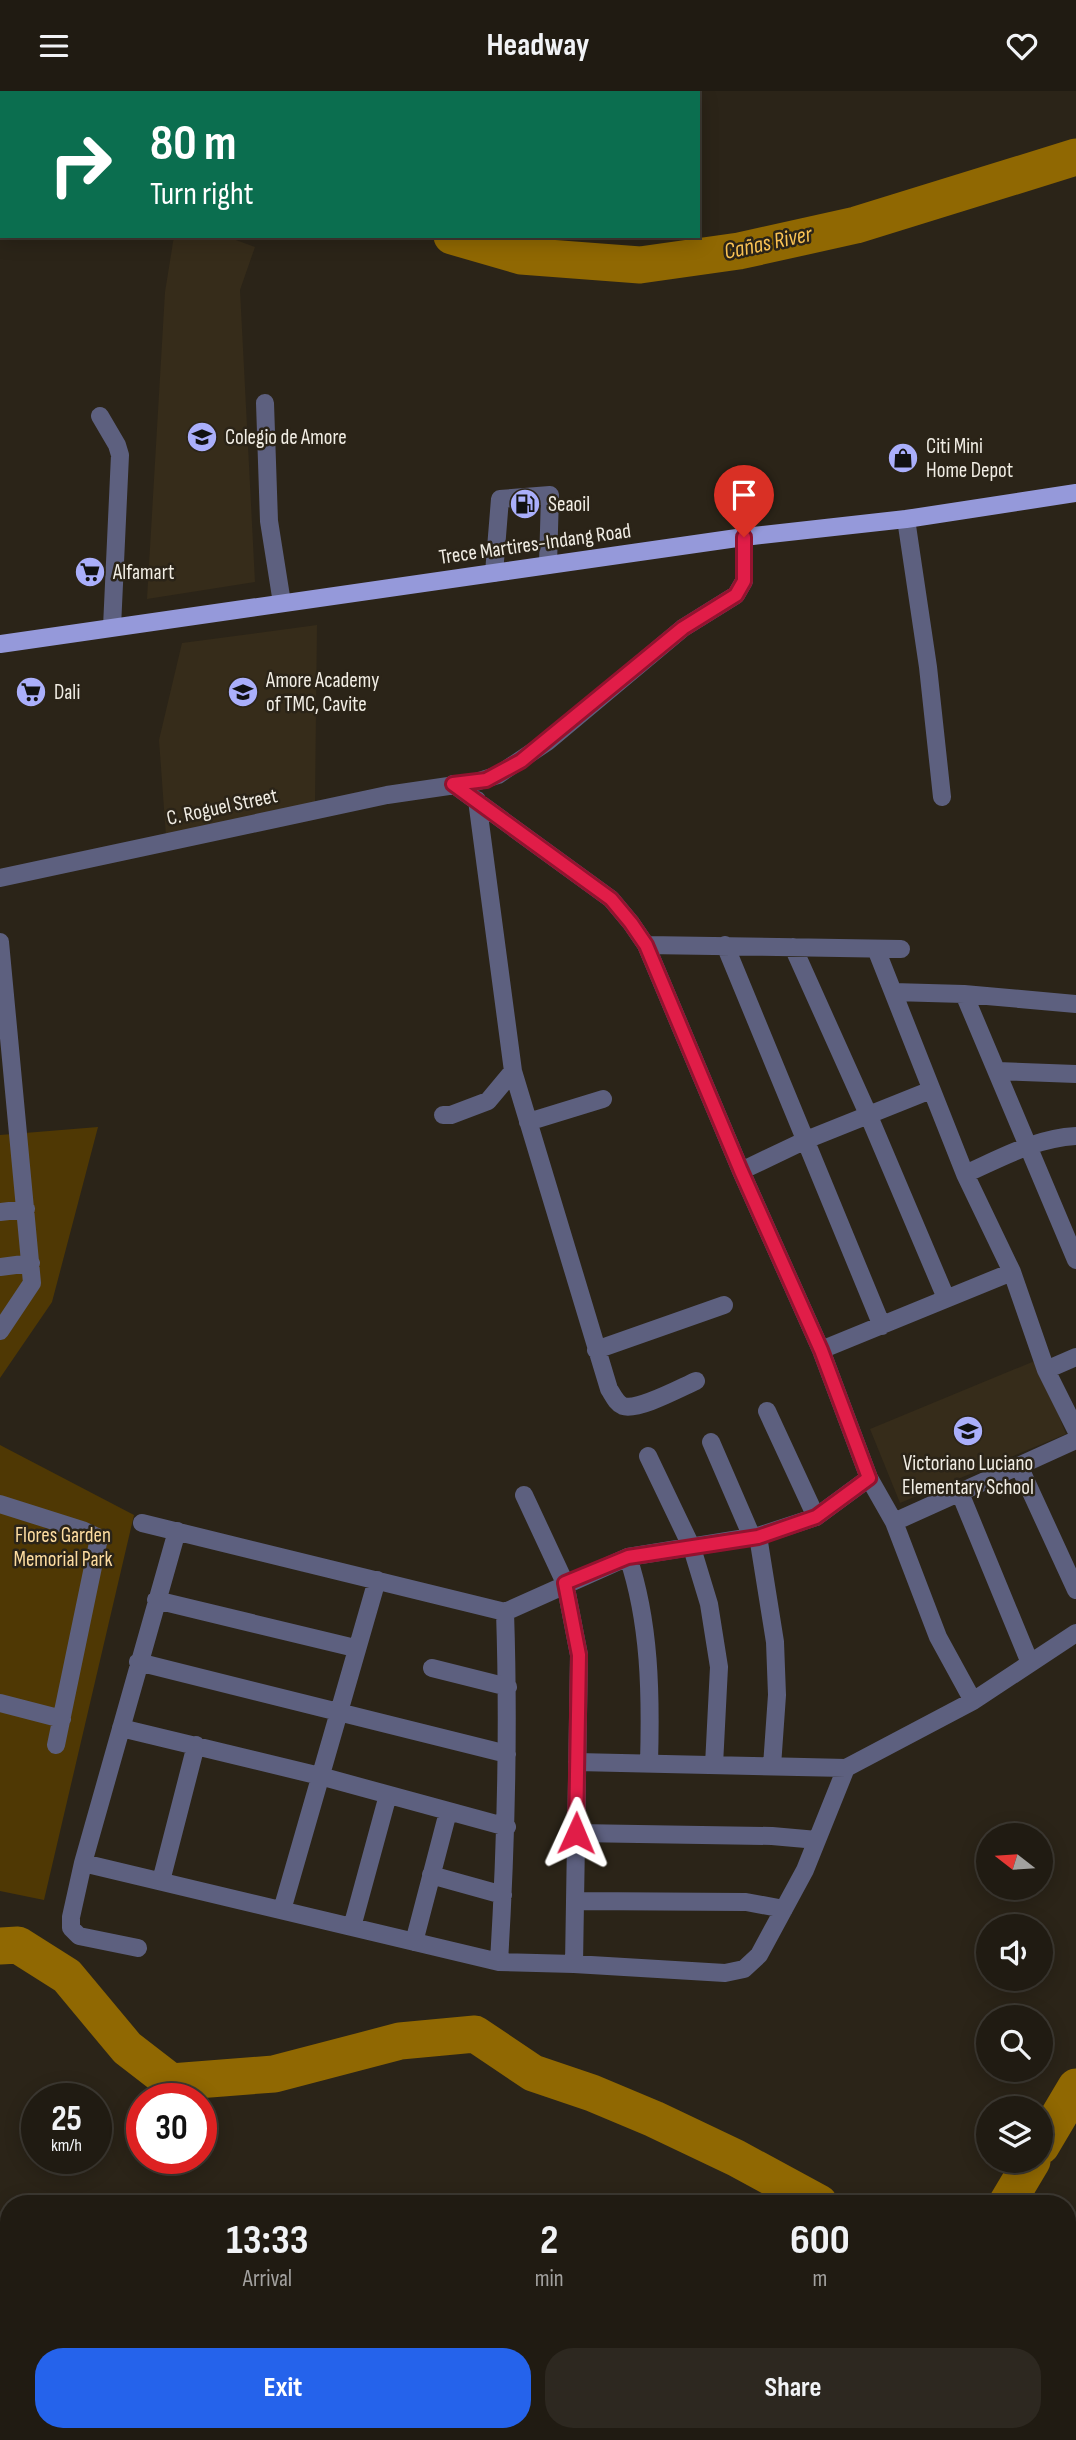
<!DOCTYPE html>
<html lang="en">
<head>
<meta charset="utf-8">
<style>
  :root { --surface:#201b12; --page:#2d2820; --text:#f1f3f6; --muted:#a2a19f; --line:#3d3932; --accent:#2563eb }
  body { margin:0; font-family:"Sofia Sans Condensed",sans-serif; background:var(--page); color:var(--text); height:100vh; display:flex; flex-direction:column; font-size:26px; white-space:nowrap }
  * { box-sizing:border-box; margin:0 }
  p { font-size:23px; color:var(--muted) }
  .icon { flex:none; width:38px; height:38px; fill:none; stroke:currentColor; stroke-width:2; stroke-linecap:round; stroke-linejoin:round }
  .map { position:relative; flex:1; overflow:hidden }
  .details { position:absolute; left:0px; top:2104px; width:1076px; height:247px; display:flex; flex-direction:column; background:var(--surface); border-radius:28px 28px 0 0; box-shadow:0 4px 18px #0003,0 0 0 2px var(--line) }
  .details>* { flex:none }
  .hud { position:absolute; left:0px; top:0px; width:700px; height:147px; box-shadow:0 4px 18px #0003,0 0 0 2px var(--line); background:#0b6e4f; color:#fff; overflow:hidden }
  .needle { width:46px; rotate:287deg }
  .tools { position:absolute; left:976px; top:1732px; display:grid; gap:14px }
  .tools a { display:grid; place-items:center; width:77px; height:77px; border-radius:50%; background:var(--surface); box-shadow:0 4px 18px #0003,0 0 0 2px var(--line); font-size:35px }
  .speed { position:absolute; left:21px; top:1992px; display:flex; gap:14px; font-size:35px; font-weight:700; text-align:center }
  .speed>* { display:grid; place-content:center; width:91px; height:91px; border-radius:50%; background:var(--surface); box-shadow:0 4px 18px #0003,0 0 0 2px var(--line); line-height:1 }
  .speed small { font-size:18px; font-weight:400 }
  .speed .limit { border:10px solid #d22; background:#fff; color:#111 }
  .pin { position:absolute; display:grid; place-items:center; width:60px; height:60px; color:#fff; margin:-72px -30px; border-radius:50% 50% 50% 0; rotate:-45deg; box-shadow:0 0 7px #0007 }
  .pin .icon { rotate:45deg }
  .me { position:absolute; width:77px; margin:-38px; rotate:1deg; stroke-linejoin:round; filter:drop-shadow(0 0 5px #0008) }
  .turn { display:flex; align-items:center; gap:24px; height:147px; padding:0 35px; font-size:32px }
  .turn .icon { width:91px; height:91px; stroke-width:2.5 }
  .turn b { display:block; font-size:49px; line-height:60px }
  .eta { display:flex; justify-content:space-evenly; align-items:center; height:119px; text-align:center }
  .eta b { font-size:42px; font-weight:700; line-height:49px }
  .cta { display:flex; gap:14px; margin-top:auto; padding:14px 35px }
  .cta a { flex:1; height:80px; border-radius:28px; background:var(--accent); color:#fff; font-size:28px; font-weight:700; line-height:80px; text-align:center }
  .cta a+a { background:var(--page); color:var(--text) }
  header { display:flex; justify-content:space-between; align-items:center; height:91px; padding:0 35px; background:var(--surface); font-size:32px; font-weight:700 }
  .map>svg:first-child { display:block }
</style>
</head>
<body>
<header><svg class="icon" aria-label="menu" viewBox="0 0 24 24"><path d="M4 6h16M4 12h16M4 18h16"/></svg>Headway<svg class="icon" aria-label="heart" viewBox="0 0 24 24"><path d="M12 20l-8-8c-3-5 5-10 8-4 3-6 11-1 8 4z"/></svg></header>
<div class="map">
<svg width="1076" height="2349" viewBox="0 0 1076 2349">
  <rect width="100%" height="100%" fill="#2b2418"/>
  <path fill="#362c1a" d="M174,145H225L255,156L240,199L255,491L147,508L165,201Z
    M317,534L315,711L166,745L159,649L182,552Z
    M1037,1269L1066,1343L900,1412L870,1338Z"/>
  <path fill="#4f3804" d="M98,1036L52,1211L0,1287V1044Z
    M0,1354L134,1424L44,1809L0,1800Z"/>
  <g fill="none" stroke-linecap="round" stroke-linejoin="round">
    <path stroke="#906802" stroke-width="37" d="M98,0L101,2
      M452,145L521,165L640,174L739,160L856,134L1076,66
      M0,1855L18,1854L67,1885L127,1957L171,1991L274,1983L400,1950L475,1943L533,1982L592,2002L654,2028L736,2067L819,2112
      M1041,2055L1076,1996
      M1007,2112L1032,2070
      M1068,2206L1076,2214"/>
    <path stroke="#5d607f" stroke-width="18" d="M265,312L269,430L282,512
      M100,325L117,354L120,364L112,536
      M906,428L928,576L942,706
      M494,482L500,408L550,404L548,474
      M453,693L611,808L631,832L646,854L741,1080L821,1259L869,1387L894,1431L938,1546L973,1610
      M477,709L513,980L609,1298C613,1304 616,1312 623,1315C638,1320 680,1297 696,1290
      M0,787L387,704L476,691L498,684L547,651L683,537L736,504L744,490V446
      M0,851L32,1192L0,1240
      M646,854L901,858
      M725,854L882,1235
      M793,856L868,1023L946,1207
      M876,858L965,1083L1012,1181L1046,1279L1076,1339
      M893,901L964,903L1076,913
      M964,903L1076,1169
      M997,980L1076,983
      M443,1024H451L488,1010L513,980
      M528,1031L603,1008
      M741,1080L806,1049L931,999
      M965,1083C1001,1067 1036,1047 1076,1045
      M0,1121L26,1118
      M0,1176L31,1172
      M596,1259L724,1214
      M821,1259L1012,1181
      M1046,1279L1076,1266
      M767,1320L816,1426
      M711,1351L752,1446
      M648,1365L692,1457L709,1513L719,1576L714,1674
      M1019,1375L1076,1499
      M960,1402L1030,1572
      M524,1404L565,1492L579,1564L574,1873
      M0,1413L82,1439L99,1447L56,1654
      M894,1431L1076,1349
      M142,1432L505,1521L628,1466L758,1445L816,1426L869,1387
      M758,1445L775,1551L777,1604L772,1675
      M628,1466C650,1532 651,1603 649,1672
      M156,1509L355,1557
      M138,1571L507,1663
      M432,1577L508,1596
      M0,1612L62,1628
      M121,1637L320,1685L507,1736
      M577,1671L846,1677
      M576,1742L772,1745L817,1749
      M83,1772L499,1871L574,1873L725,1882L744,1878L759,1864L805,1779L846,1677L973,1610L1076,1542
      M431,1784L503,1804
      M161,1790L196,1654
      M575,1810L746,1811L784,1818
      M282,1819L377,1489
      M352,1836L388,1704
      M414,1851L448,1721
      M138,1857L79,1845L71,1837V1826L83,1772L177,1440
      M499,1871C506,1754 509,1638 505,1521
      M401,2349V2342
      M449,2349L450,2342"/>
    <path stroke="#9599da" stroke-width="18" d="M0,553L744,446L906,428L1076,402"/>
  </g>
  <g fill="none" stroke-linecap="round" stroke-linejoin="round">
    <g stroke="#92132f" stroke-width="18">
      <path id="route" d="M576,1742L579,1564L565,1492L628,1466L758,1446L816,1426L869,1387L821,1259L741,1080L646,854L631,832L611,808L453,693L486,689L521,670L683,537L736,504L744,490V446"/>
    </g>
    <use href="#route" stroke="#e11d48" stroke-width="12"/>
  </g>
  <defs>
    <g id="university-disc" transform="scale(1.575)"><circle r="9.5" fill="#aaaffb" stroke="#2b2418"/><path d="M0-5L7-2L0 1L-7-2ZM-4 1L0 2.5L4 1V4Q0 6-4 4Z" fill="#111"/></g>
    <g id="shop-disc" transform="scale(1.575)"><circle r="9.5" fill="#aaaffb" stroke="#2b2418"/><path d="M-5-2.5h2.3a2.7 3.5 0 0 1 5.4 0H5L5.5 6h-11ZM-1.5-2.5h3a1.5 2.3 0 0 0-3 0Z" fill="#111"/></g>
    <g id="fuel-disc" transform="scale(1.575)"><circle r="9.5" fill="#aaaffb" stroke="#2b2418"/><path d="M-5.5-6h7V0h2V4h1.3V-2.5L3-4.5l.8-.8L6-3V5H2.5V1h-1V6h-7ZM-4.2-4.7v3.2H.2V-4.7Z" fill="#111"/></g>
    <g id="supermarket-disc" transform="scale(1.575)"><circle r="9.5" fill="#aaaffb" stroke="#2b2418"/><path d="M-6-5.5h2.5l.6 2H6L4.5 2H-2.5L-4.4-4H-6ZM-1.5 3.2a1.3 1.3 0 1 0 .1 0ZM3 3.2a1.3 1.3 0 1 0 .1 0Z" fill="#111"/></g>
    <g id="school-disc" transform="scale(1.575)"><circle r="9.5" fill="#aaaffb" stroke="#2b2418"/><path d="M0-5L7-2L0 1L-7-2ZM-4 1L0 2.5L4 1V4Q0 6-4 4Z" fill="#111"/></g>
  </defs>
  <g fill-rule="evenodd">
    <use href="#university-disc" x="202" y="346"/>
    <use href="#shop-disc" x="903" y="367"/>
    <use href="#fuel-disc" x="525" y="413"/>
    <use href="#supermarket-disc" x="90" y="481"/>
    <use href="#supermarket-disc" x="31" y="601"/>
    <use href="#school-disc" x="243" y="601"/>
    <use href="#school-disc" x="968" y="1340"/>
  </g>
  <g text-anchor="middle" dominant-baseline="central" stroke-width="5" stroke-linejoin="round" paint-order="stroke">
    <g font-size="21" fill="#f1ede4" stroke="#2b2418" text-anchor="start">
      <text x="225" y="346">Colegio de Amore</text>
      <text x="926" y="355">Citi Mini<tspan x="926" dy="24">Home Depot</tspan></text>
      <text x="548" y="413">Seaoil</text>
      <text x="113" y="481">Alfamart</text>
      <text x="266" y="589">Amore Academy<tspan x="266" dy="24">of TMC, Cavite</tspan></text>
      <text x="54" y="601">Dali</text>
      <text x="968" y="1372" text-anchor="middle">Victoriano Luciano<tspan x="968" dy="24">Elementary School</tspan></text>
    </g>
    <g font-size="21" fill="#f1ede4" stroke="#2b2418">
      <text transform="translate(535 453) rotate(-8)">Trece Martires-Indang Road</text>
      <text transform="translate(222 716) rotate(-12)">C. Roguel Street</text>
    </g>
    <g font-size="21" fill="#fddca0" stroke="#2b2418">
      <text x="63" y="1444">Flores Garden<tspan x="63" dy="24">Memorial Park</tspan></text>
    </g>
    <g font-size="23" font-style="italic" fill="#fbc354" stroke="#2b2418">
      <text transform="translate(768 152) rotate(-12)">Cañas River</text>
    </g>
  </g>
</svg>
<div class="tools">
<a><svg class="needle" viewBox="-14 -14 28 28"><path d="M0-13l5 13h-10z" fill="#e53935"/><path d="M0 13l5-13h-10z" fill="#a2a19f"/></svg></a>
<a><svg class="icon" aria-label="sound" viewBox="0 0 24 24"><path d="M4 9h4l5-4v14l-5-4H4zM17 9q2 3 0 6"/></svg></a>
<a><svg class="icon" aria-label="search" viewBox="0 0 24 24"><circle cx="10" cy="10" r="6"/><path d="M15 15l6 6"/></svg></a>
<a><svg class="icon" aria-label="layers" viewBox="0 0 24 24"><path d="M12 4l9 5-9 5-9-5zM3 14l9 5 9-5"/></svg></a>
</div>
<div class="speed"><div>25<small>km/h</small></div><div class="limit">30</div></div>
<div class="pin" style="left:744px;top:446px;background:#d93025"><svg class="icon" aria-label="arrive" viewBox="0 0 24 24"><path d="M6 21V4h12l-3 4 3 4H6"/></svg></div>
<svg class="me" style="left:576px;top:1742px" viewBox="-20 -20 40 40"><path d="M0-17L14 15 0 8-14 15z" fill="#e11d48" stroke="#fff" stroke-width="4"/></svg>
<div class="hud">
<div class="turn"><svg class="icon" aria-label="right" viewBox="0 0 24 24"><path d="M7 20v-9h11M14 6l5 5-5 5"/></svg><div><b>80 m</b>Turn right</div></div>
</div>
<section class="details">
<div class="eta">
<div><b>13:33</b><p>Arrival</p></div>
<div><b>2</b><p>min</p></div>
<div><b>600</b><p>m</p></div>
</div>
<div class="cta"><a>Exit</a><a>Share</a></div>
</section>
</div>
</body>
</html>
